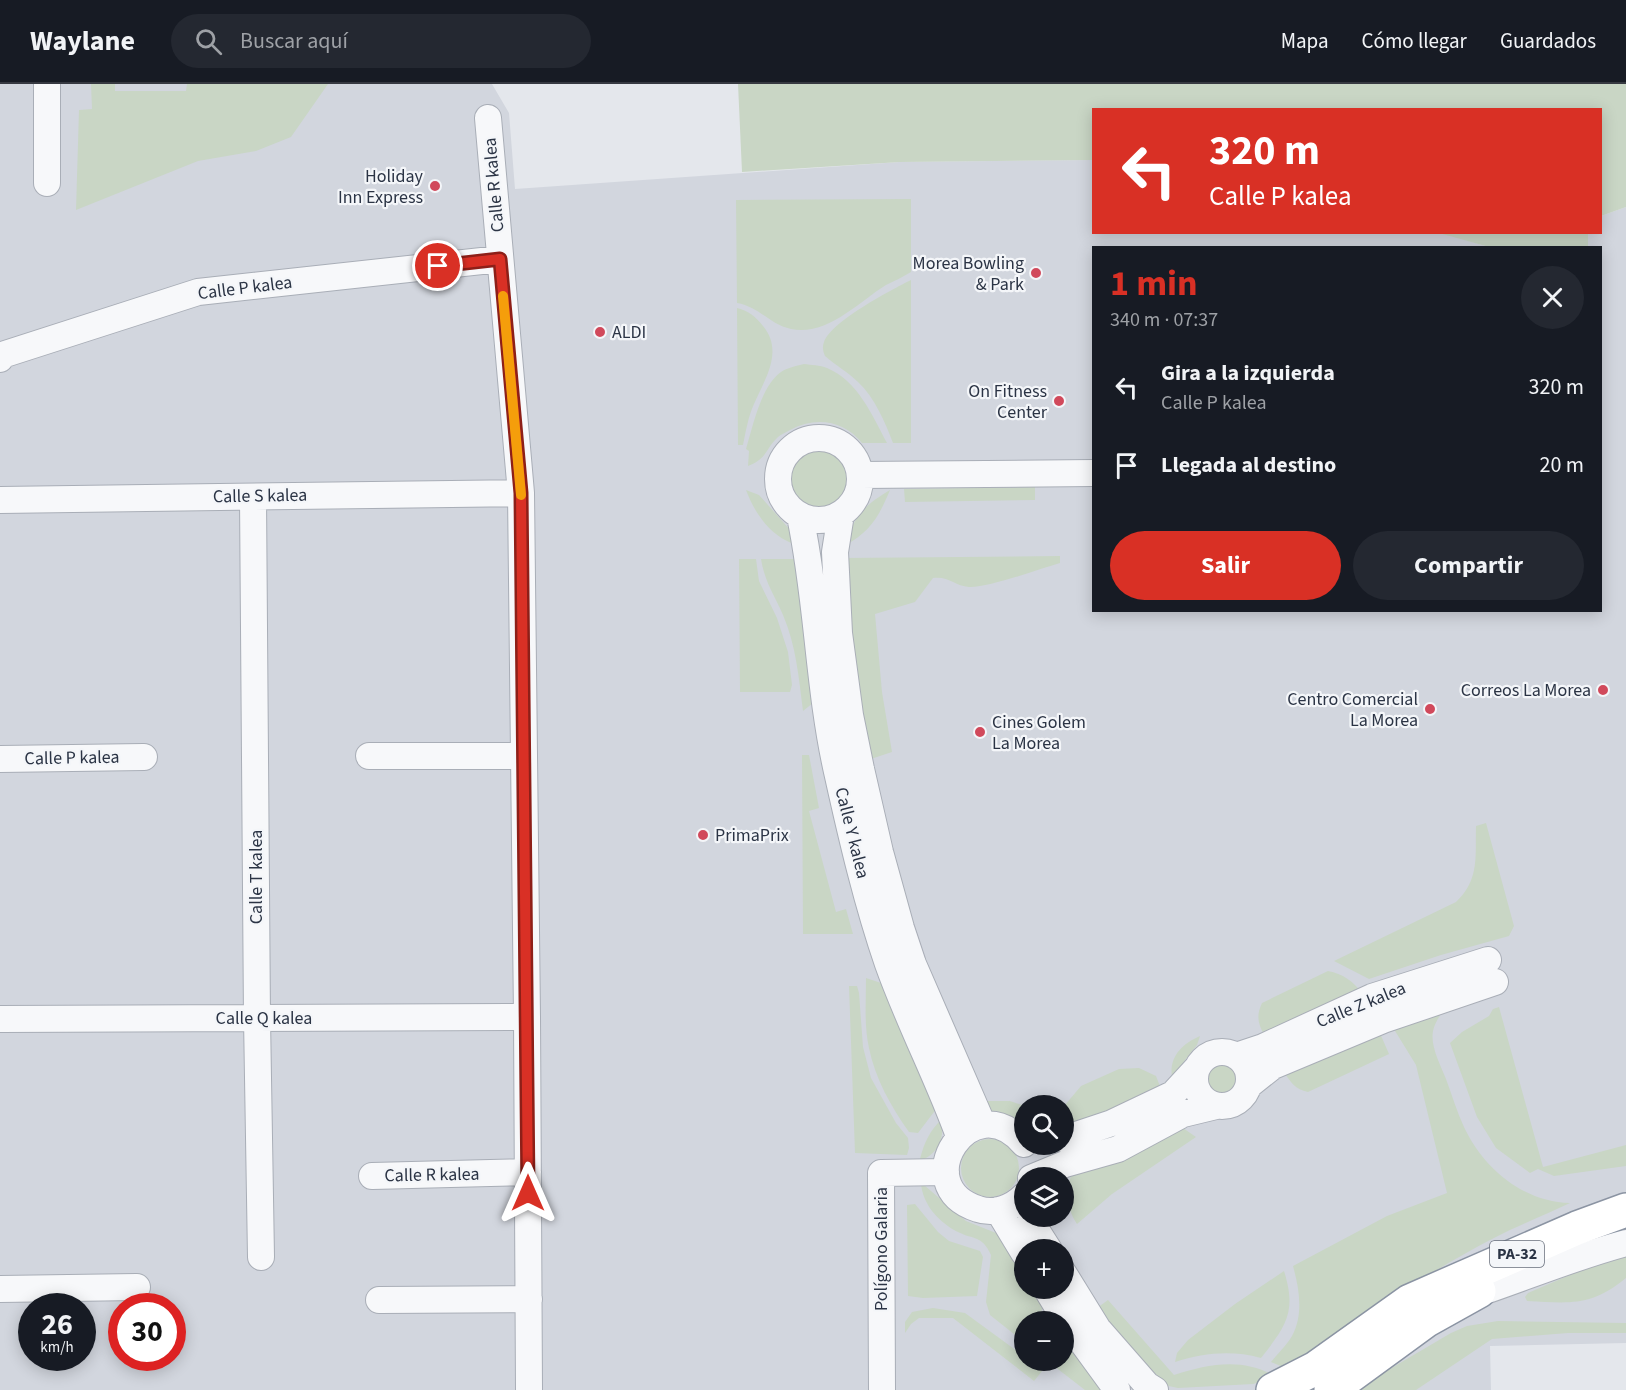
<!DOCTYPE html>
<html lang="es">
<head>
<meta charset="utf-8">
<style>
  :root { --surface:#171b24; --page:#242831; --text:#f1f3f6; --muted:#9ea1a6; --line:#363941; --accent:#d93025 }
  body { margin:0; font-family:"Source Sans 3",sans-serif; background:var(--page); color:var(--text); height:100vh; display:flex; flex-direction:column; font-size:22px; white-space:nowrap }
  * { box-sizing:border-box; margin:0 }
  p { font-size:20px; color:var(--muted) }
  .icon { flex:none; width:33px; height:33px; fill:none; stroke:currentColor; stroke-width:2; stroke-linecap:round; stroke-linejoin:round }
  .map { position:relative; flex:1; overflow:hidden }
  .drawer { position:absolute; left:1092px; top:162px; width:510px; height:366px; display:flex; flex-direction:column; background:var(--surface); border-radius:0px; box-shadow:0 3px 15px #0003 }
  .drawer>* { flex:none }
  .top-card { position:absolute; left:1092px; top:24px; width:510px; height:126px; border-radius:0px; box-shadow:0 3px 15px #0003; background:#d93025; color:#fff; overflow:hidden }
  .fabs { position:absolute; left:1014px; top:1011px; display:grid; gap:12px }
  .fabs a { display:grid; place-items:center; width:60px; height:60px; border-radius:50%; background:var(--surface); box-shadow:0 3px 15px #0003; font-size:30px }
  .speed { position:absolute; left:18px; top:1209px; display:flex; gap:12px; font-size:30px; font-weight:700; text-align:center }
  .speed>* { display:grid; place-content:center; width:78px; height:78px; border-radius:50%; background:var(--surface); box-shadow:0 3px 15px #0003; line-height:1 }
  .speed small { font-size:15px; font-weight:400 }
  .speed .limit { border:9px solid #d22; background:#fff; color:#111 }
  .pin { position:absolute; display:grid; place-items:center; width:51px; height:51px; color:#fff; margin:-26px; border:3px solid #fff; border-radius:50%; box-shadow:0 2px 6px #0007 }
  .me { position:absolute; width:66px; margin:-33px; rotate:0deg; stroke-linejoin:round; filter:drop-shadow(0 0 4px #0008) }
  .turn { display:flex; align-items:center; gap:21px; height:126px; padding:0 18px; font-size:27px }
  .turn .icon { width:78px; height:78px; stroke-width:2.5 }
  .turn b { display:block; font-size:42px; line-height:51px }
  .round { display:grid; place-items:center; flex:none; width:63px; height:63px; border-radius:32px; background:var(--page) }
  .summary { display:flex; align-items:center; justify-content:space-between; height:102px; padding:0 18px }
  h1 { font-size:36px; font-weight:700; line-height:45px; color:var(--accent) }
  .primary-button { display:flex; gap:12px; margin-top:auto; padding:12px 18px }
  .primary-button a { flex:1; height:69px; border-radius:36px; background:var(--accent); color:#fff; font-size:24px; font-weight:700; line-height:69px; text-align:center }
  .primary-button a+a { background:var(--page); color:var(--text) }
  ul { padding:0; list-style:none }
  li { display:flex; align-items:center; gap:18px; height:78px; padding:0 18px }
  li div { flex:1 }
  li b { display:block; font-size:22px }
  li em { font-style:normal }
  header { display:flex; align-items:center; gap:36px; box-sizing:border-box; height:84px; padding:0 30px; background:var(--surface); border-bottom:2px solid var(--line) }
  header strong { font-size:28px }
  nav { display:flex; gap:33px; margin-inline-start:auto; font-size:21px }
  .search { width:420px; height:54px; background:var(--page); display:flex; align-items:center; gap:15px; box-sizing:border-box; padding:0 21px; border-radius:33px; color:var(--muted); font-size:22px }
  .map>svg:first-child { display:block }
</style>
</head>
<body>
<header>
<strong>Waylane</strong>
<div class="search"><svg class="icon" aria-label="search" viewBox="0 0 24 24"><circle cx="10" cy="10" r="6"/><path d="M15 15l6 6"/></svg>Buscar aquí</div>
<nav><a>Mapa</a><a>Cómo llegar</a><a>Guardados</a></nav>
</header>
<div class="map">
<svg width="1626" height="1306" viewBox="0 0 1626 1306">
  <rect width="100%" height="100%" fill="#e4e7ec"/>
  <path fill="#d2d6de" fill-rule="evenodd" d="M0,0H492L509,29L515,105L900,78L1093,76L1094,148H1439L1489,163L1094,164V526H1600V164L1588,163V149L1600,148L1601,132L1626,123V1259L1490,1262L1491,1306H0ZM1024,1022H1064V1060H1024ZM1024,1094H1064V1132H1024ZM1024,1166H1064V1204H1024ZM32,1222H82V1274H32ZM122,1222H172V1274H122ZM1024,1238H1064V1276H1024Z"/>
  <path fill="#c9d6c5" d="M91,0H115V7H186L187,0H328L291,53L256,67L198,77L76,126L79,26L92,25Z
    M738,0H1626V123L1601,132L1600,26H1094L1093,76L900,78L742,88Z
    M911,115V188C903,193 894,197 886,201C857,219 828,252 791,245C770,241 760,223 737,219L736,116Z
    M1439,149H1588V163H1489Z
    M911,196V359H893C885,338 875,314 858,298C848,288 835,281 825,272C823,267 822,263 824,258C832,237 891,206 911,196Z
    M737,224C749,227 755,232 763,242C784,267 765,295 754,320C748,333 746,347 743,361H738Z
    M804,280C811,281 820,281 827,284C858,297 872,331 887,359H862C844,336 815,332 790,346C787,348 781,350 778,353C765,365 768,374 748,382L749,367L746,365C753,342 761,302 781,288C787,284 796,282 804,280Z
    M790 394a29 29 0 1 1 58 0a29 29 0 1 1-58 0Z
    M1035,403V416L905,418L904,405Z
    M746,406L759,411L792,448L797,461C771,453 755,430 746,406Z
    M890,406C879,432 871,447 846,461C853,432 865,421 890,406Z
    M1060,472V479C1039,485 988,504 969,503C955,502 949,492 933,494L915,518L875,530L882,608L892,668L868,676L858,617L843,474Z
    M739,475H756L759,497L777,534L788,568L792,601L790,608H740Z
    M761,475H800L813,619L803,627C799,595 796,561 783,531C774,510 765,499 761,475Z
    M802,671H809L819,724L809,727L836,828L846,825L853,850H803Z
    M1486,739L1514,842L1509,852L1441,871L1369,895L1334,877L1456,818C1480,795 1475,772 1476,742Z
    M1328,887C1343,890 1353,897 1362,909L1264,951C1258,939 1256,932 1262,919Z
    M866,894L884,900L937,1024L918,1049L909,1048C891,1023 875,994 869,964C864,942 866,917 866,894Z
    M849,902H857L859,909L863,963L871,994L896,1039L908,1054L909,1064L907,1071L855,1069Z
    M1446,922C1441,930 1435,938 1433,947C1430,962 1441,982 1446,995C1452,1011 1457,1028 1464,1043C1483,1084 1523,1118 1570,1119C1545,1131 1519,1141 1494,1154C1422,1191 1355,1239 1288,1285L1271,1278C1278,1269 1287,1261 1292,1252C1304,1230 1299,1204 1293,1182L1387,1132L1447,1109L1416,981L1392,942Z
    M1499,923L1543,1083L1626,1061V1082L1554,1092L1538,1085L1530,1089L1496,1064L1477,1033L1450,959L1462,948L1489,932L1493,925Z
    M1379,947L1389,970L1308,1008C1295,1005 1291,999 1284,988Z
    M1200,952L1197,961L1185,976L1178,993L1173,998C1167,975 1180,961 1200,952Z
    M1206 995a17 17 0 1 1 34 0a17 17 0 1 1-34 0Z
    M1139,984L1156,992L1161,1005L1108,1030L1064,1045L1065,1021L1081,1002L1119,985Z
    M982,1017H1010L1025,1022L1024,1040L990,1026Z
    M942,1035C944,1053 940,1068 922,1076L920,1075C924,1059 930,1046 942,1035Z
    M1180,1042L1196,1053L1112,1110L1077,1140C1066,1123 1064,1104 1074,1086Z
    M961 1084a29 29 0 1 1 58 0a29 29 0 1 1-58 0Z
    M921,1101H924L966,1137L996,1149L1015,1173L1024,1187V1204L1035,1205L1045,1221L1042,1225L1040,1237L1024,1238V1258L990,1231L986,1218L991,1171C982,1151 974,1156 958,1148C947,1143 932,1130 927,1119C924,1114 922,1107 921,1101Z
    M915,1120L938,1148L949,1157L980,1167L983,1173L977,1212L923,1214L908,1212L907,1121Z
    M1626,1173V1194C1591,1223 1570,1219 1527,1217L1525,1213L1528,1209L1579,1187Z
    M1284,1187C1297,1228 1286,1242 1261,1274C1231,1266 1204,1269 1175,1278L1177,1269L1188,1256L1235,1220Z
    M1108,1216L1174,1291C1209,1280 1243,1273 1276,1293L1253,1300L1178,1304L1164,1301L1137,1279L1097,1224Z
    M933,1224L965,1229L1024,1272V1276L1031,1277L1043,1286L1034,1297L953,1234H919L911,1240L905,1249V1238L912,1228Z
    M1498,1237L1626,1239V1249H1568L1492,1255L1416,1306H1357L1383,1289L1451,1249L1467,1242Z
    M1064,1249L1103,1306H1085L1050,1279L1051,1277L1064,1276Z"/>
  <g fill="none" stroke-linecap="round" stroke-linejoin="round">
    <g stroke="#a9aeb7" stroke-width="28">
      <path id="minor" d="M47,0V99
        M488,34L521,409L527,933L529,1306
        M0,275L2,271L198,208L500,175
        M778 395a41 41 0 1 1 82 0a41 41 0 1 1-82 0Z
        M860,391L1094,389
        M253,413L257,934L261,1173
        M0,416L521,409
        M841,430L835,468L839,549L850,631L861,685L880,768L901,844L913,880L983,1041
        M800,432C818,517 818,606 838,692C852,755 867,819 888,880C909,939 938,994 959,1052
        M369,672H524
        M0,675L144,673
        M0,935L527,933
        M1195 995a27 27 0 1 1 54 0a27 27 0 1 1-54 0Z
        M1236,972L1263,963L1372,913L1488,876
        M1249,1001L1273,982L1383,936L1495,898
        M1064,1055L1112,1039L1173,1010L1197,984
        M1024,1060C972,998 905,1102 978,1125C995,1131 1013,1123 1024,1112
        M372,1092L528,1088
        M1031,1094L1065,1080L1118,1065L1183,1030L1216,1022
        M998,1126L1024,1169
        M1031,1132L1035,1144L1049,1166
        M1064,1190L1098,1245L1147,1301L1155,1306
        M1046,1204L1063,1232L1117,1306
        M0,1205L137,1203
        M1470,1212C1522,1195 1573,1173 1626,1159
        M379,1216L529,1215
        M882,1306L881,1089L946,1088"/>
    </g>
    <g stroke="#8b94a3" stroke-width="36">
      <path id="highway" d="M1273,1306L1316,1284L1410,1217L1577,1144L1626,1126
        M1331,1306L1427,1236L1479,1207"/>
    </g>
    <use href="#minor" stroke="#f7f8fa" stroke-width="26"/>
    <use href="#highway" stroke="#fff" stroke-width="33"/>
  </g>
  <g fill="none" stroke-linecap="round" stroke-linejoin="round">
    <g stroke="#8d1f18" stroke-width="15">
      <path id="route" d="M438,182L500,175L521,409L528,1109"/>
    </g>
    <use href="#route" stroke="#d93025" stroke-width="10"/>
    <path stroke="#f59e0b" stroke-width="10" d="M503,212L521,411"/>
  </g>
  <g fill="#d1495b" stroke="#f4f6f9" stroke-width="2">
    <circle cx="435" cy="102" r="6"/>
    <circle cx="1036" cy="189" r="6"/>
    <circle cx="600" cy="248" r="6"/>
    <circle cx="1059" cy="317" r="6"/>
    <circle cx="1603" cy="606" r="6"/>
    <circle cx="1430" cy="625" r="6"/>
    <circle cx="980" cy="648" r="6"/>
    <circle cx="703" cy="751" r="6"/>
  </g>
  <g text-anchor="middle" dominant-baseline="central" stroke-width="4.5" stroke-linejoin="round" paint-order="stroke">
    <rect fill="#f4f6f9" stroke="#676e7b" stroke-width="1.5" x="1490" y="1157" width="54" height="26" rx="4.5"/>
    <g font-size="16" font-weight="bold" fill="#2b3445">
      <text x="1517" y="1170">PA-32</text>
    </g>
    <g font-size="18" fill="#2b3445" stroke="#f4f6f9" text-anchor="end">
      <text x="423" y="92">Holiday<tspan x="423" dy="21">Inn Express</tspan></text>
      <text x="1024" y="179">Morea Bowling<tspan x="1024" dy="21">&amp; Park</tspan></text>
      <text x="612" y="248" text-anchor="start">ALDI</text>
      <text x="1047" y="307">On Fitness<tspan x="1047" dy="21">Center</tspan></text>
      <text x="1591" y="606">Correos La Morea</text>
      <text x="1418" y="615">Centro Comercial<tspan x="1418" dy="21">La Morea</tspan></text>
      <text x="992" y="638" text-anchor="start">Cines Golem<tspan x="992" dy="21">La Morea</tspan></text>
      <text x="715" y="751" text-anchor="start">PrimaPrix</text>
    </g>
    <g font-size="18" fill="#2b3445" stroke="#f4f6f9">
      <text transform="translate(494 101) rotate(-95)">Calle R kalea</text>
      <text transform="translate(245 204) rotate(-7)">Calle P kalea</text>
      <text transform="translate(260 412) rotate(-1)">Calle S kalea</text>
      <text transform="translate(72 674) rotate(-1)">Calle P kalea</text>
      <text transform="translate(852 749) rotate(76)">Calle Y kalea</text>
      <text transform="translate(256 793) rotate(-90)">Calle T kalea</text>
      <text transform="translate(1361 921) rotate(-22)">Calle Z kalea</text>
      <text x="264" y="934">Calle Q kalea</text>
      <text transform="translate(432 1091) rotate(-1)">Calle R kalea</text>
      <text transform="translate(881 1165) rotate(-90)">Polígono Galaria</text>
    </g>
  </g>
</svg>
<div class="fabs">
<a><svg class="icon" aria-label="search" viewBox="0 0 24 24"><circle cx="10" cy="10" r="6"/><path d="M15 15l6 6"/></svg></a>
<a><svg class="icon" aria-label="layers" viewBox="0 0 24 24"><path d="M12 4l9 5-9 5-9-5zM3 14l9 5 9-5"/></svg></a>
<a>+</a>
<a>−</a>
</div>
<div class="speed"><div>26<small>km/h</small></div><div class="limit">30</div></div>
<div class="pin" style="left:438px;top:182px;background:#d93025"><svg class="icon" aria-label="arrive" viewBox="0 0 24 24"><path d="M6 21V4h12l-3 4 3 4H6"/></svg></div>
<svg class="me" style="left:528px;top:1109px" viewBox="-20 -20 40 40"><path d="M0-17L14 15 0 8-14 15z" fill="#d93025" stroke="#fff" stroke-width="4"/></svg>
<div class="top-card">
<div class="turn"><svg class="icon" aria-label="left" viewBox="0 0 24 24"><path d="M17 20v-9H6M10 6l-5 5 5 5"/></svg><div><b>320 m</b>Calle P kalea</div></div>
</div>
<section class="drawer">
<div class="summary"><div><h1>1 min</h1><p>340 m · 07:37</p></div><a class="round"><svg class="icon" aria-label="close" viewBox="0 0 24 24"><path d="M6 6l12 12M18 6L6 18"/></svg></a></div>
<ul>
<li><svg class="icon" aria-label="left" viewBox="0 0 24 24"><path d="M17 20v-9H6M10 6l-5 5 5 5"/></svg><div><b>Gira a la izquierda</b><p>Calle P kalea</p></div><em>320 m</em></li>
<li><svg class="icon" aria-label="arrive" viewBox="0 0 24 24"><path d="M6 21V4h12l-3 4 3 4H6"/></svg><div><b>Llegada al destino</b></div><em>20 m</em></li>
</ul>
<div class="primary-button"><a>Salir</a><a>Compartir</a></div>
</section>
</div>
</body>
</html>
